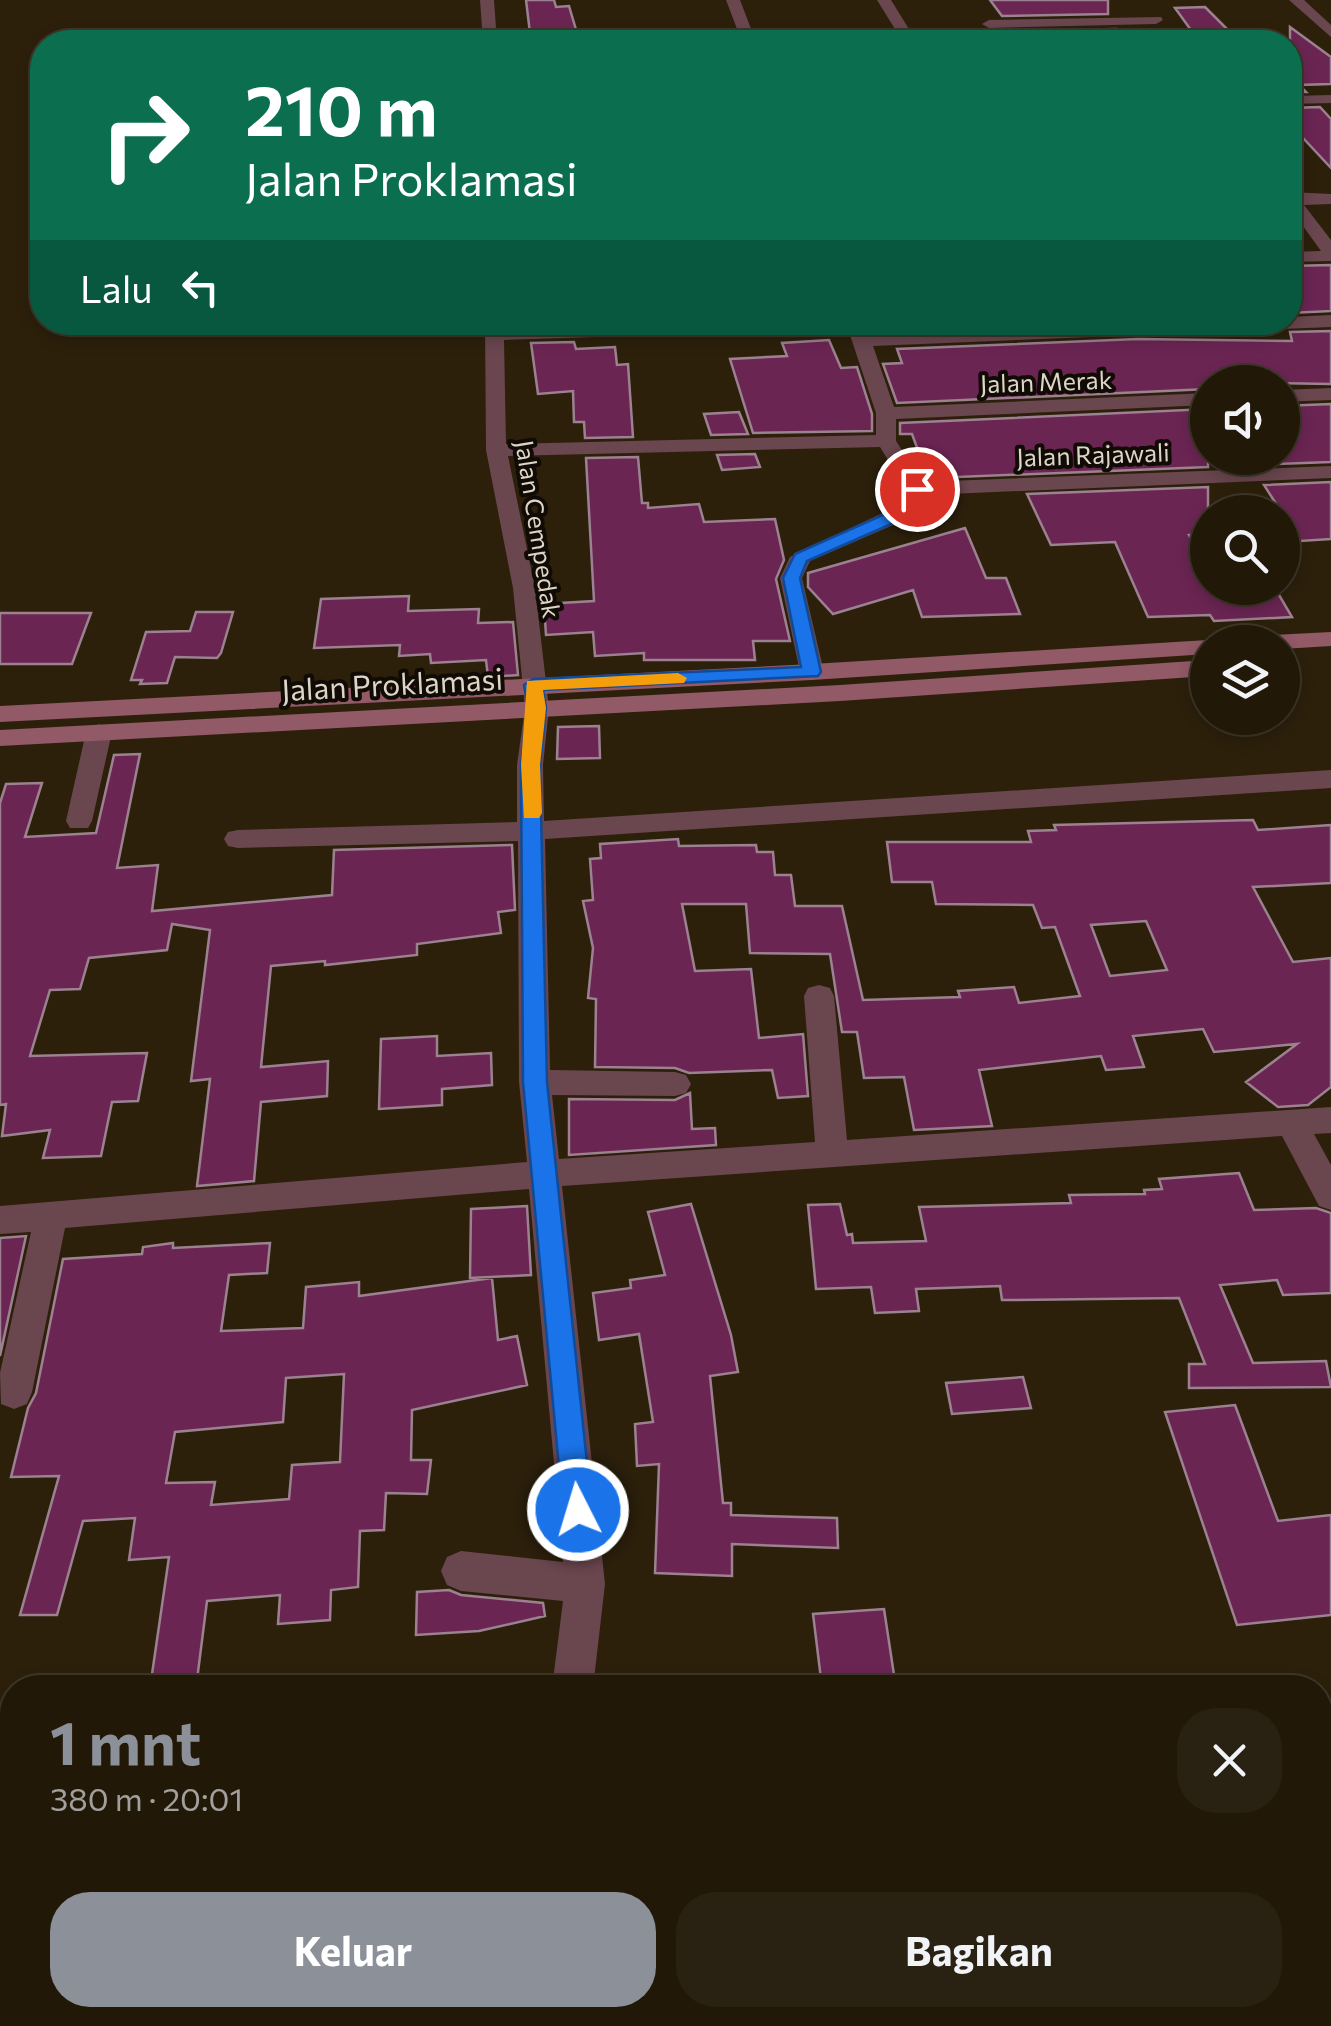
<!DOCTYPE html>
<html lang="id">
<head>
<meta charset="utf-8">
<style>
  :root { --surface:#211808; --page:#292112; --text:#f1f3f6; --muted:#a2a09c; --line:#3e3729; --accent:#8c9099 }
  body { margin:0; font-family:Commissioner,sans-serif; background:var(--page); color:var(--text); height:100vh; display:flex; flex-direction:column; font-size:38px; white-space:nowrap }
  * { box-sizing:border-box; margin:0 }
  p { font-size:32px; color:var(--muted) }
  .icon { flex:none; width:55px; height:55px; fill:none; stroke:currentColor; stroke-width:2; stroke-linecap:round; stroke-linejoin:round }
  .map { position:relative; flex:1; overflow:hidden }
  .sheet { position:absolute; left:0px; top:1675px; width:1332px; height:352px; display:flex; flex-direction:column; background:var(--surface); border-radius:40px 40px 0 0; box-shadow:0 5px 15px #0003,0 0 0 2px var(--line) }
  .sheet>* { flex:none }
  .top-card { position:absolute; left:30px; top:30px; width:1272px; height:305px; border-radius:40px; box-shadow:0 5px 15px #0003,0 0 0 2px var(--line); background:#0b6e4f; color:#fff; overflow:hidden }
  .tools { position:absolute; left:1190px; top:365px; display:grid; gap:20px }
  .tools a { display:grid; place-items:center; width:110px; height:110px; border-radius:50%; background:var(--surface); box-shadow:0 5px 15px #0003,0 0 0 2px var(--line); font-size:50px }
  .pin { position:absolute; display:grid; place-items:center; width:85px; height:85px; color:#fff; margin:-42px; border:5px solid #fff; border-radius:50%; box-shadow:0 2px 10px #0007 }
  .me { position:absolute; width:110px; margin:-55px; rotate:355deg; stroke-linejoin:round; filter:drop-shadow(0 0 8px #0008) }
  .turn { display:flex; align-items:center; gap:35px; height:210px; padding:0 50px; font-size:45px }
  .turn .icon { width:130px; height:130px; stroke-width:2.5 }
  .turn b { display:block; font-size:70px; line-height:85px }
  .then { display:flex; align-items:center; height:95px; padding:0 50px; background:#0003; gap:20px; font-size:38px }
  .round { display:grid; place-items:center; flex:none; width:105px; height:105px; border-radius:40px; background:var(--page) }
  .overview { display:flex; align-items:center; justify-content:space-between; height:170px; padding:0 50px }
  h1 { font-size:60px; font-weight:700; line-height:75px; color:var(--accent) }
  .button { display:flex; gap:20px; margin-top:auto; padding:20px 50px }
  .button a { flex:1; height:115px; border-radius:40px; background:var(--accent); color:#fff; font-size:40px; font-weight:700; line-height:115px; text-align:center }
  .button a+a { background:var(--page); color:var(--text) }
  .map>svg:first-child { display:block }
</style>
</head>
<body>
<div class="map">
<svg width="1331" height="2026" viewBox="0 0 1331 2026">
  <rect width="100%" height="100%" fill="#2c200b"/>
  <path fill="#6b2553" stroke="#9c8190" stroke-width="2.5" fill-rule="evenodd" d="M526,0H554L556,7L569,6L577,33H530Z
    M990,0H1108V14L1002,16Z
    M1205,7L1235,37H1196L1175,8Z
    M1290,27L1331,57V84L1299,85L1306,92H1290Z
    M1117,29L1129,42H1021L1013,31Z
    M1320,107L1331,119V168L1290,124V108Z
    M1331,265V311L1290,313V266Z
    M888,322H1067L891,330Z
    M1331,331V384L1208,382V389L897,403L883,364L902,363L897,349L1138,339L1292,341L1290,332Z
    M829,340L841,368L857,367L872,414V431L753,433L730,359L787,356L782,343Z
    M574,342L576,349L615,347L617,365L628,364L633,437L585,438L584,422H574L573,391L538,394L531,343Z
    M1331,404V462L1252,465L1247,458H1282V406Z
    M1208,409V467L957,477L955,471L926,472L912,434H900V423Z
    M739,412L748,434L711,435L704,414Z
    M755,454L760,467L722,470L717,455Z
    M638,457L642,503H648V508L699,504L704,522L775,519L784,560L776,579L790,641H753L755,660H644V653L595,656L593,632L546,635L544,604L594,601L586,458Z
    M1331,482V539L1300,541L1264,485Z
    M1208,487V533L1189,535L1208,567V588H1275L1292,617L1214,621L1210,615L1148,617L1115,542L1051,545L1027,494Z
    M965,528L986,578H1006L1020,614L922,617L913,590L833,614L808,587V573Z
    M409,596L408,611L479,609L478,623L513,622L518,675L488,677L486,660L431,663L430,654L399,656L400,645L314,648L321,599Z
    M196,612H233L221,653L217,658L175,657L167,683L140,684L142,680H131L146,632L190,631Z
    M0,613H91L72,664H0Z
    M599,726L600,758L557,759L558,727Z
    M140,754L117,868L158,865L152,911L332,895L334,850L512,845L515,910L498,912L501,933L417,944V955L325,965V961L271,966L261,1067L328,1061L327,1096L261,1102L254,1181L197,1186L210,1079L191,1081L210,930L172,924L167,950L89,958L80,989L50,990L30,1056L147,1053L138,1101L112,1102L101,1156L43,1158L50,1130L2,1136L6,1104L0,1105V803L6,784L42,783L25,837L96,833L114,755Z
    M1253,820L1258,830L1331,825V883L1253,887L1293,962L1331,958V1087L1308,1105L1278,1107L1246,1082L1297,1044L1214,1052L1203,1029L1133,1036L1144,1067L1106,1070L1101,1056L979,1070L992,1126L914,1130L904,1077L864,1078L857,1032H842L830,954L750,953L746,904H682L695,971L751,969L759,1038L803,1034L808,1096L778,1098L772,1070L689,1073L675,1068L595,1067L596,999L588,998L593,948L583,901L593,900L590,859L601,858L600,844L678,839L679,846L756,845L757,852H773L775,875H791L795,906H842L863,1000L960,997L958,991L1014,987L1019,1003L1080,996L1055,927L1042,928L1033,905L936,904L932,882H892L887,842H1031L1028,831L1056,830L1054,825ZM1146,921L1167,970L1110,976L1091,925Z
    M437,1036V1056L491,1053L492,1085L442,1089V1105L379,1109L381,1039Z
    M690,1093L692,1129L715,1128L716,1145L569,1155V1099L675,1100Z
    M1239,1173L1254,1210L1316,1208L1331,1213V1293L1283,1295L1277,1280L1220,1285L1253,1363L1326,1361L1331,1387L1189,1388V1364H1205L1179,1298L1015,1300H1002L1000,1286L916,1289L919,1311L875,1313L871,1287L816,1289L808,1205L840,1204L847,1235L852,1234L853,1243L926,1241L919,1207L1071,1203L1069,1195L1145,1194L1144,1190L1162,1189L1159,1179Z
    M691,1204L731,1335L738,1372L710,1376L723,1503H731V1515L837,1518L838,1548L732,1544V1576L655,1573L659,1464L637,1466L635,1424L653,1422L639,1334L599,1340L593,1293L631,1288L630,1280L665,1275L648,1212Z
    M527,1206L531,1275L470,1278L471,1209Z
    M26,1236L0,1356V1238Z
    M173,1243V1248L270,1243L267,1273L229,1275L221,1331L303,1328L306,1287L359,1282V1296L492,1278L498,1340L517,1336L527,1385L412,1410L411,1460H431L427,1494L386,1493L384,1530L360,1531L358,1587L331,1590L330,1620L278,1624L280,1595L207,1601L196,1688H150L169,1557L129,1560L135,1518L83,1521L57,1615H20L59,1476L11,1477L28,1408L36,1393L63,1259L142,1254L143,1247ZM344,1374L340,1462L292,1465L289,1499L211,1505L215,1482L166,1483L175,1432L283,1422L286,1378Z
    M1023,1377L1031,1408L952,1414L946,1383Z
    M1235,1405L1278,1521L1331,1515V1615L1237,1625L1165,1412Z
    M449,1590L461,1595L543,1603L545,1616L479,1631L416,1635L417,1592Z
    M884,1609L896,1688H833L832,1677L821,1679L813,1614Z"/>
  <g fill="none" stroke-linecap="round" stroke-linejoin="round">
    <path fill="#6a464f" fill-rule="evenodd" d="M480,0H494L497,42H483Z
      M726,0H740L756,42H742Z
      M877,0H891L917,42H903Z
      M1289,0H1304L1331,25V37Z
      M1161,17L1163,20L1156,24L989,28L982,24L989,20Z
      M610,36L615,37V42H531L538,38Z
      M1331,95V103L1290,104V96Z
      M1290,192L1331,194V204L1304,205L1331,240V261L1290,262V252L1321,251L1290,208Z
      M1331,315V327L873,346L894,407L1208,393V405L896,419V441L923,482L1331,466V478L925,495L907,519L810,561L802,578L824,672L812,680L800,672L780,578L790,557L891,509L906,489L880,447L508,456L535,588L549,708L543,765L544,821L1331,770V788L545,839L550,1070L675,1072L686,1075L691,1084L686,1093L675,1096L552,1095L559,1159L815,1142L804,996L808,988L819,985L830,988L834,996L847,1140L1331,1107V1133L1314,1134L1331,1165V1210L1319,1206L1282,1136L562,1186L605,1584L593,1688H552L563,1601L461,1591L447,1585L441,1571L447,1557L461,1551L563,1562L529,1189L65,1228L32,1392L27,1404L14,1409L1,1404L0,1373L31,1232L0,1234V1206L527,1162L519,1082L518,841L238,848L228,846L224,839L228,832L238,830L517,822V765L525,708L513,588L486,450L485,322H503V329L865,322L869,335L1164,322H1290V317ZM848,329L876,413V435L506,444L504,340Z
      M1331,388V400L1282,402V390Z
      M99,724L112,732L92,821L88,828H70L66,821L86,732Z
      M1331,1745V1787L1320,1790V1748Z
      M326,2015H375L371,2026H322Z"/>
    <path fill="#925967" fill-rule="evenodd" d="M1331,632V646L1282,649V642H1261L1273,635Z
      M1208,640L1217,642H1208V654L812,680L0,722V706L812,664Z
      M1208,660V676L840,701L0,746V730L840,685Z"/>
  </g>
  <path fill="#1a73e8" stroke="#114b97" stroke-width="2.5" d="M917,484L925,489L917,506L905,518L807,561L800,578L821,672L818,676L543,690L546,708L540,765L547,1082L592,1510L588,1519L578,1524L568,1519L563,1510L523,1082L521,765L528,708L524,685L533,679L801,667L783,578L795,554L894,510L911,485Z"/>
  <path fill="#f59e0b" d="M678,673L687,678L684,683L543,690L546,708L540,765L542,813L539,818H524L521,765L527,681Z"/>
  <g text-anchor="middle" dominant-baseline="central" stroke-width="8" stroke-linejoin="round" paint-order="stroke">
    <g font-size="25" fill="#ddd5c8" stroke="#100b04">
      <text transform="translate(1046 381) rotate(-2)">Jalan Merak</text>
      <text transform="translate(1093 454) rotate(-2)">Jalan Rajawali</text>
      <text transform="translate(539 529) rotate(81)">Jalan Cempedak</text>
    </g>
    <g font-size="30" fill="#ddd5c8" stroke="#100b04">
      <text transform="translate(392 683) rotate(-3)">Jalan Proklamasi</text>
    </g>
  </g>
</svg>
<div class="tools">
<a><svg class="icon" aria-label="sound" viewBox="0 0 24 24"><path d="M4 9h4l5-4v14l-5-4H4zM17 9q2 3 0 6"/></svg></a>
<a><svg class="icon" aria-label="search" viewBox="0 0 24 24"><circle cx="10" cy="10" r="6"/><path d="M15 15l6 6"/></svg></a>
<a><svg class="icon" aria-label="layers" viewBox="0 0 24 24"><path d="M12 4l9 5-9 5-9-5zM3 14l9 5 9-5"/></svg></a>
</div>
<div class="pin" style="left:917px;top:489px;background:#d93025"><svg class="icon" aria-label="arrive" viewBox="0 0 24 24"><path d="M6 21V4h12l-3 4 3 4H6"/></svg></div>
<svg class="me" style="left:578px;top:1510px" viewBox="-20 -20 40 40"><circle r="17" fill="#1a73e8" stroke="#fff" stroke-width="3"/><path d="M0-11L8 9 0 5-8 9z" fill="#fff"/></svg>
<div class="top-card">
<div class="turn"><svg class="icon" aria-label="right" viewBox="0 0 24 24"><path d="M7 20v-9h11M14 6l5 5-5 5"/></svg><div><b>210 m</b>Jalan Proklamasi</div></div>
<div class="then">Lalu<svg class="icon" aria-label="left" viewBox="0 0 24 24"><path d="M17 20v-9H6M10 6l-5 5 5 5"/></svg></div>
</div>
<section class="sheet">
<div class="overview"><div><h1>1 mnt</h1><p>380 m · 20:01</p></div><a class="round"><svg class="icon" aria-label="close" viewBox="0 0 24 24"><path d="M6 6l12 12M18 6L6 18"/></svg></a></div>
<div class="button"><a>Keluar</a><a>Bagikan</a></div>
</section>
</div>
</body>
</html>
